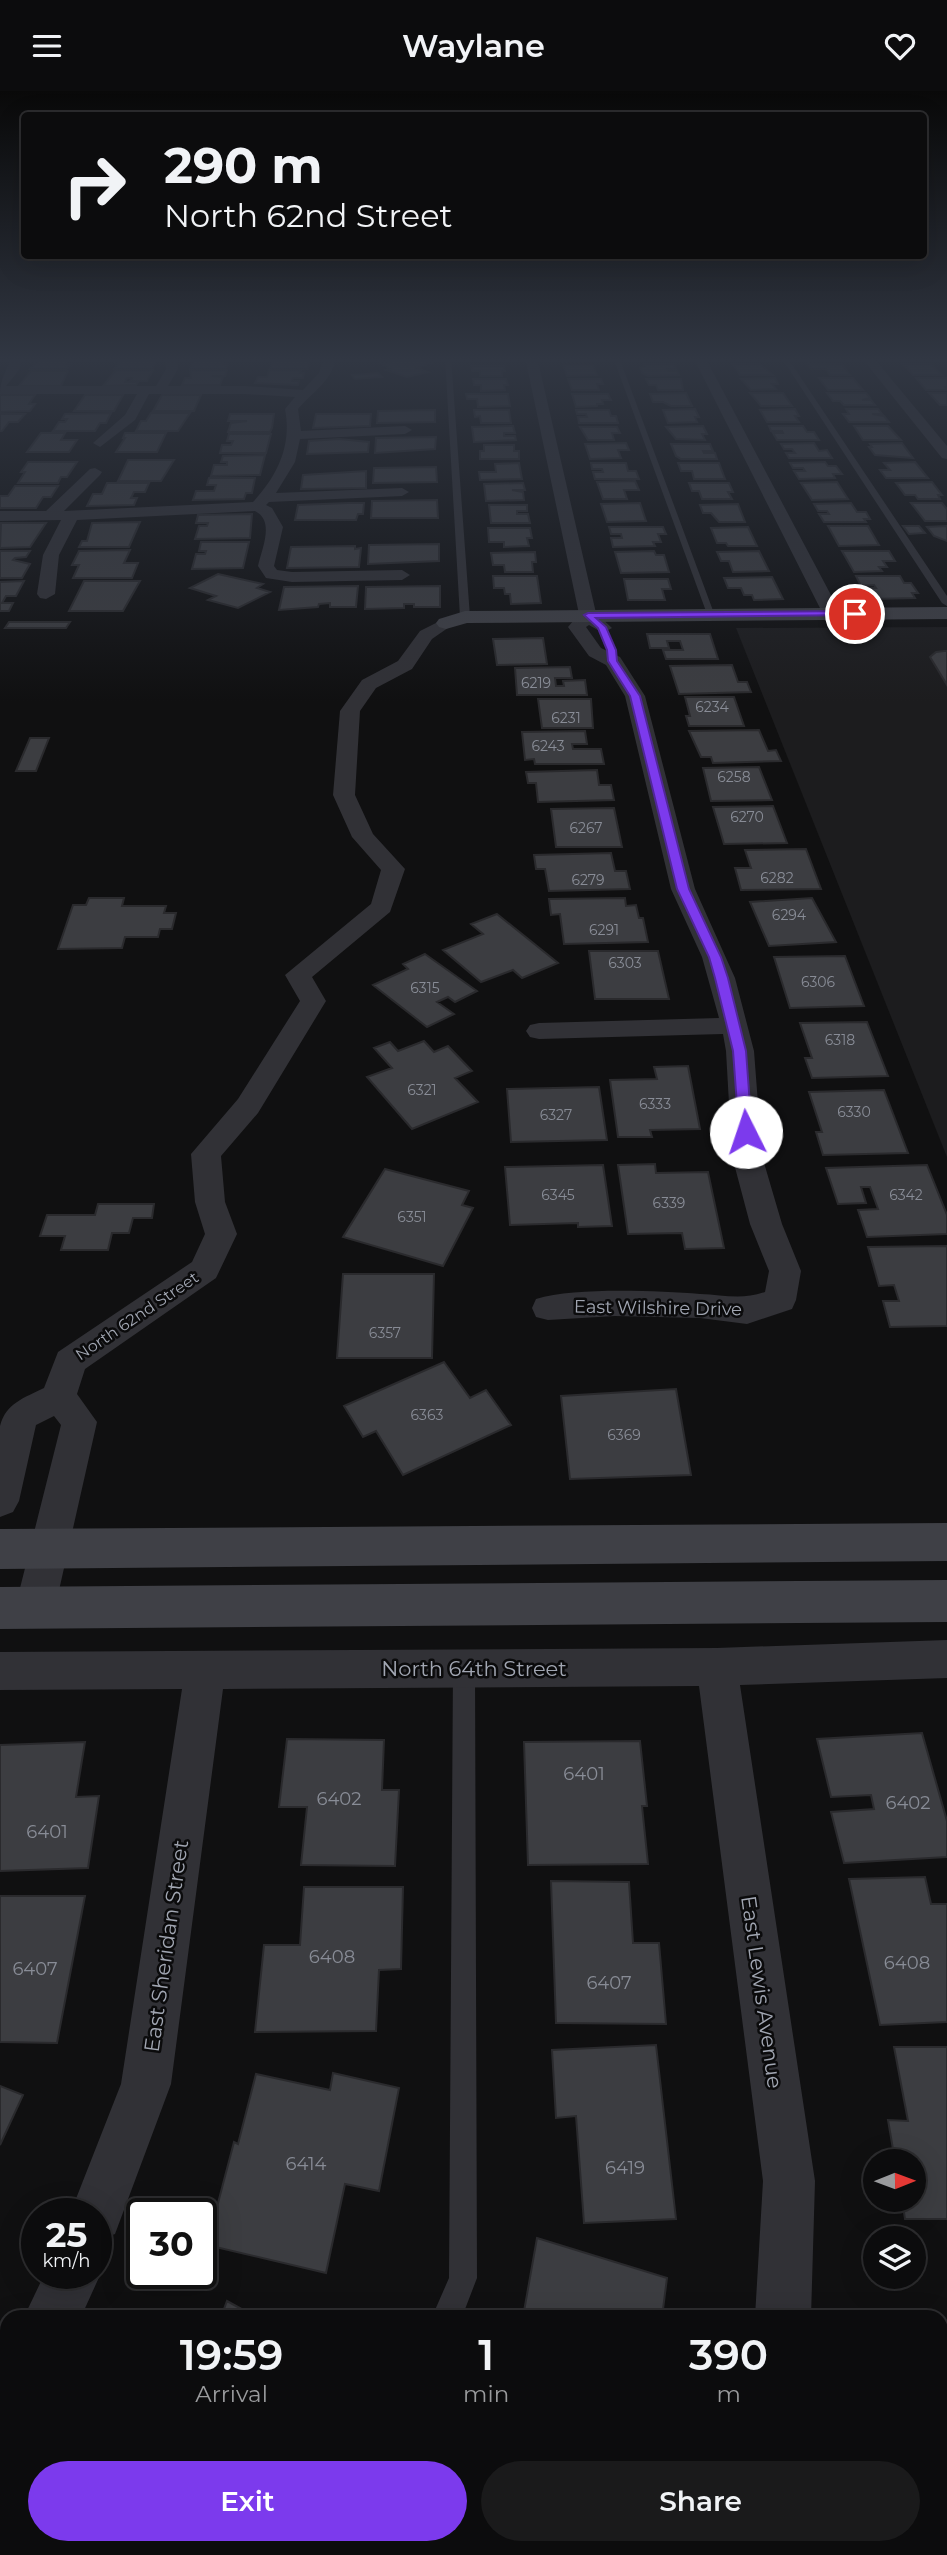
<!DOCTYPE html>
<html lang="en">
<head>
<meta charset="utf-8">
<style>
  :root { --surface:#0c0c0d; --page:#1a1a1b; --text:#f1f3f6; --muted:#9a9b9d; --line:#2c2c2e; --accent:#7c3aed }
  body { margin:0; font-family:Montserrat,sans-serif; background:var(--page); color:var(--text); height:100vh; display:flex; flex-direction:column; font-size:26px; white-space:nowrap }
  * { box-sizing:border-box; margin:0 }
  p { font-size:23px; color:var(--muted) }
  .icon { flex:none; width:38px; height:38px; fill:none; stroke:currentColor; stroke-width:2; stroke-linecap:round; stroke-linejoin:round }
  .map { position:relative; flex:1; overflow:hidden }
  .drawer { position:absolute; left:0px; top:2219px; width:948px; height:245px; display:flex; flex-direction:column; background:var(--surface); border-radius:21px 21px 0 0; box-shadow:0 7px 28px #0002,0 0 0 2px var(--line) }
  .drawer>* { flex:none }
  .top-card { position:absolute; left:21px; top:21px; width:906px; height:147px; border-radius:7px; box-shadow:0 7px 28px #0002,0 0 0 2px var(--line); background:#0c0c0d; color:var(--text); overflow:hidden }
  .needle { width:46px; rotate:89deg }
  .buttons { position:absolute; left:863px; top:2058px; display:grid; gap:14px }
  .buttons a { display:grid; place-items:center; width:63px; height:63px; border-radius:50%; background:var(--surface); box-shadow:0 7px 28px #0002,0 0 0 2px var(--line); font-size:35px }
  .speed { position:absolute; left:21px; top:2107px; display:flex; gap:14px; font-size:35px; font-weight:700; text-align:center }
  .speed>* { display:grid; place-content:center; width:91px; height:91px; border-radius:50%; background:var(--surface); box-shadow:0 7px 28px #0002,0 0 0 2px var(--line); line-height:1 }
  .speed small { font-size:18px; font-weight:400 }
  .speed .limit { border:4px solid #111; border-radius:10px; background:#fff; color:#111 }
  .pin { position:absolute; display:grid; place-items:center; width:60px; height:60px; color:#fff; margin:-30px; border:4px solid #fff; border-radius:50%; box-shadow:0 2px 7px #0007 }
  .me { position:absolute; width:77px; margin:-38px; rotate:356deg; stroke-linejoin:round; filter:drop-shadow(0 0 5px #0008) }
  .turn { display:flex; align-items:center; gap:24px; height:147px; padding:0 28px; font-size:32px }
  .turn .icon { width:91px; height:91px; stroke-width:2.5 }
  .turn b { display:block; font-size:49px; line-height:60px }
  .eta { display:flex; justify-content:space-evenly; align-items:center; height:119px; text-align:center }
  .eta b { font-size:42px; font-weight:600; line-height:49px }
  .primary-button { display:flex; gap:14px; margin-top:auto; padding:14px 28px }
  .primary-button a { flex:1; height:80px; border-radius:42px; background:var(--accent); color:#fff; font-size:28px; font-weight:600; line-height:80px; text-align:center }
  .primary-button a+a { background:var(--page); color:var(--text) }
  header { display:flex; justify-content:space-between; align-items:center; height:91px; padding:0 28px; background:var(--surface); font-size:32px; font-weight:600 }
  .map>svg:first-child { display:block }
</style>
</head>
<body>
<header><svg class="icon" aria-label="menu" viewBox="0 0 24 24"><path d="M4 6h16M4 12h16M4 18h16"/></svg>Waylane<svg class="icon" aria-label="heart" viewBox="0 0 24 24"><path d="M12 20l-8-8c-3-5 5-10 8-4 3-6 11-1 8 4z"/></svg></header>
<div class="map">
<svg width="947" height="2464" viewBox="0 0 947 2464">
  <rect width="100%" height="100%" fill="#101011"/>
  <path fill="#1c1c1e" d="M947,536V1066L736,537Z"/>
  <path fill="#3c3d41" stroke="#2a2a2d" stroke-width="2" d="M34,266H70L66,273H70L67,278H30L36,271H31Z
    M117,266H154L151,270H157L152,278H114L119,271H114Z
    M193,266H229L224,273H228L226,278H190Z
    M311,266L308,278H270L274,267H268Z
    M413,266L431,272L417,277L428,281L407,286L386,279L391,278L380,272Z
    M562,266H596L597,270L563,271Z
    M800,266H837L840,270H803Z
    M807,272L842,273L850,284H830L826,278H811Z
    M643,273H674L676,278H667L668,280H677L679,284L648,285L642,282L640,276H644Z
    M733,273H760L773,284H740Z
    M903,273H931L942,284H913Z
    M563,274H593L597,284L567,285Z
    M471,275H504L505,280H502V285H480V280H472Z
    M116,279H153L147,290H130L132,287H127L125,291H138L136,294L103,295Z
    M190,279H227L225,285H212L223,286L220,294H182L185,287H191Z
    M269,279H301L300,282H304L303,287H293L292,290H299L298,294L255,292L258,286H267Z
    M31,280H68L61,295H19Z
    M378,282L382,286L355,288L352,284Z
    M775,287L778,293H772L776,298L751,299L741,288Z
    M819,287H853L863,299H828Z
    M916,287H947V296H945L947,299H926Z
    M473,288H506L508,294H504L505,299L481,300V294H474Z
    M568,288H601L603,293H597L599,299H572Z
    M646,288H681L683,299H658L656,294H649Z
    M686,302L692,315H671L663,311H653L650,303Z
    M750,302H783L792,315H761Z
    M827,302H866L870,307L862,309H871L875,314H844L840,310H833Z
    M929,302H947V314H940Z
    M466,303H508L510,315L478,316L477,308H467Z
    M572,303H608L611,309H602L603,313H597V315L576,316Z
    M0,304H35L29,313H35L30,320L0,321Z
    M85,304H123L114,320H74Z
    M162,304H201L194,320H153Z
    M695,318L699,326H695L697,331L668,332L663,319Z
    M795,318L799,325H795L799,331H767L760,319Z
    M846,318H878L882,323H872L884,325L889,331H849L843,323H849Z
    M435,319V331L377,332L378,320Z
    M474,319H509L511,332H481L480,325L475,326Z
    M576,319H609L611,325H616L618,332H579L578,326H587L586,323H577Z
    M111,322L106,332H100L95,340H53L59,331H65L67,328H62L65,323Z
    M151,322H190L178,340H136L141,330H146Z
    M0,323H25L18,331H9L2,340H0Z
    M230,323H274L272,337L270,341H228L231,332L247,330H228Z
    M316,323H371L370,335L313,337Z
    M513,335L515,342H504V345H515L516,349L474,351L472,336Z
    M703,335L707,343H702L705,349L676,348L666,336Z
    M769,335H803L807,341H814L819,349H777L773,342H783L782,340H771Z
    M854,335H888L901,349H863Z
    M580,336H617L620,342H612L614,349H588Z
    M41,342H65L61,349H77L69,361H27Z
    M125,342H166L157,361H116L125,347H123Z
    M229,343H271L266,362H220L222,354H231L233,350H227Z
    M436,346L435,358L375,362L376,347Z
    M339,348L369,351L368,361L307,363L309,350Z
    M626,352L629,359H618L621,367L590,368L585,353Z
    M814,352L819,360L827,359L832,367H789L786,362H795L792,358H784L781,353Z
    M902,352L913,367L875,364L869,356H872L870,353Z
    M671,353H710L713,360H703L704,362H715L717,368H681L676,365Z
    M484,354H514V360H519V368H480V360H484Z
    M265,364L260,384L211,385L214,374H227V371H221L223,365Z
    M128,369H174L161,390H118Z
    M28,371H77L67,386H61L58,392H18L25,381H21Z
    M825,371L828,375H836L842,383H833L835,387L799,388L794,380H805L803,377H793L790,372Z
    M915,371L928,387H886L880,379H890L884,372Z
    M519,372L522,388L480,389L479,381H496L495,373Z
    M591,372H626L628,380H636L639,388H595L593,381H603L602,378H592Z
    M678,372H719L725,388H694L692,380H681Z
    M436,376L437,391L373,392L374,377Z
    M366,380V397L301,398L303,384Z
    M209,387H255L252,402H246L244,408L193,409L196,400H214L216,394H207Z
    M635,390L639,399H624L627,408H603L597,391Z
    M837,391L848,408L812,409L801,392Z
    M932,391L942,404H938L940,408H918L915,404H905L896,392Z
    M107,392H149L145,401H134L131,407H137L134,414L87,415L93,403H102Z
    M523,392L525,399H512L523,401L524,409L486,410L484,393Z
    M689,392H729L733,401H728L732,408H702L699,400H692Z
    M15,395H58L51,406H43L36,417H0V405H8Z
    M437,409L438,427H371L372,410Z
    M348,412H364L363,423H358L356,429H295L298,414Z
    M640,412L646,430L607,431L601,413Z
    M851,412L857,421H866L870,428H864L866,431H824L819,423H829L827,420H818L814,413Z
    M911,412H942L947,418V430H925Z
    M738,413L745,431H719L711,422H703L700,414Z
    M489,414H527V420H517V423H528L530,432H491Z
    M252,423L250,447L195,448L199,435H207L208,432H196L198,424Z
    M140,431L129,456H79L82,450H87L92,432Z
    M1,432H46L30,456L0,457Z
    M828,435H868L879,454L839,455Z
    M903,435H919L925,442L909,443Z
    M947,435V450L934,445L927,436Z
    M609,436H663L666,443H658L661,451H653L655,455L613,456L611,447H622L621,443H611Z
    M748,436L757,455H728L726,452H717L711,437Z
    M488,437H530L532,447H527L529,455L504,456V451H489Z
    M201,451H249L243,477L192,478L196,463H205L206,460H199Z
    M439,453V470L368,473L369,454Z
    M355,455V458L361,457L359,476L287,477L291,456Z
    M130,459L124,472H138L132,487H73L79,474H72L79,460Z
    M0,460H30L26,466L15,467L13,469L30,473L22,487H0Z
    M654,460L656,464H664L669,481L621,482L615,461Z
    M759,460L769,480L733,481L729,470H721L717,461Z
    M842,460H889L895,470H883L887,476H879L882,480L854,481Z
    M535,461L536,471H532L533,481H505L504,474H493L491,462Z
    M218,483L263,493L257,497L270,501L238,517L208,509L216,505L190,497Z
    M493,485H537L541,512L511,513L510,503H505L504,497H494Z
    M856,485H900L904,492H911L918,502H912L915,507L871,508L865,497H876L874,494L861,495Z
    M772,486L783,508L754,509L752,504H744L741,497H728L724,487Z
    M624,488H668L671,498H662L665,509H628Z
    M24,490L16,505H6L2,512H13L9,520H0V491Z
    M84,490H140L123,520H69Z
    M358,495L356,516H330V512L319,513L318,516L279,519L284,496Z
    M440,495V516H414V513H404V517L365,518L366,496Z
    M9,531H70L66,537H5Z
    M647,543H710L718,568H666L663,559H683L680,550H667L669,557H650Z
    M543,547L547,573L497,574L493,548Z
    M944,560H947V594L930,566L936,561Z
    M732,574L738,591H747L751,601L679,603L670,575Z
    M570,576L572,587H555L556,595H564L563,590L585,589L587,604H517L515,577Z
    M685,606H734L744,635H689L686,625H690Z
    M538,608H591L593,637H542Z
    M759,639L768,660L776,659L781,670L713,672L711,666H701L689,640Z
    M585,640L587,653H572L573,658H601L604,673H535L534,668L525,669L522,641Z
    M30,647H49L36,680H16Z
    M759,676L772,709L711,710L703,677Z
    M597,679L599,694H611L614,709L538,711L536,692H528L526,681Z
    M773,715L787,752L724,753L713,716Z
    M614,717L622,756H556L551,718Z
    M806,758L821,798L741,799L735,777H751L745,759Z
    M611,762L615,780H626L630,798L549,800L545,778H536L534,764Z
    M89,807H124L122,815H166L164,822H176L172,838H160L158,846H125L122,857L58,858L73,814H86Z
    M625,807L626,815L636,814L639,827H643L648,851L564,853L560,823L551,824L549,808Z
    M812,807L836,851L769,855L750,811Z
    M497,823L558,872L522,887L513,879L481,891L443,859L483,843L471,833Z
    M589,860H658L669,908H595Z
    M425,863L477,900L455,911L448,906L437,911L454,923L427,936L373,894L408,878L403,873Z
    M845,865L864,915L790,917L774,866Z
    M867,931L888,985L812,987L805,967H812L800,932Z
    M424,950L434,961L448,955L472,980L455,987L478,1011L412,1038L367,986L392,977L374,957L390,951L398,960Z
    M688,975L700,1038L650,1039L652,1046H618L610,989L657,988L654,976Z
    M599,996L607,1049L511,1051L507,998Z
    M884,999L908,1062L823,1064L816,1041H822L809,1001Z
    M655,1073L656,1082L708,1081L724,1157L685,1158L682,1142L628,1143L618,1074Z
    M603,1074L612,1135L578,1136V1132L510,1134L505,1076Z
    M927,1074L947,1124V1143L867,1146L858,1119L878,1118L870,1096H861L866,1112L838,1113L826,1077Z
    M385,1078L469,1100L462,1114L473,1117L443,1175L343,1146Z
    M98,1113H154L152,1127H133L129,1142H112L108,1159H61L65,1145H40L47,1124H95Z
    M947,1155V1235L890,1236L883,1210H899L894,1194L879,1195L868,1156Z
    M343,1183H434L432,1267H337Z
    M444,1271L470,1307L486,1299L511,1334L403,1384L376,1340L363,1346L344,1315Z
    M676,1298L691,1384L570,1388L561,1305Z
    M922,1642L947,1730V1766L844,1772L831,1721L874,1718L871,1704L831,1706L817,1648Z
    M287,1648L384,1649L382,1699H399L395,1775L301,1774L307,1716H279Z
    M640,1650L647,1715H642L648,1773L528,1774L524,1651Z
    M85,1651L76,1706L99,1705L88,1777L0,1780V1654Z
    M925,1786L931,1813H947V1931L880,1934L849,1788Z
    M551,1790L629,1791L633,1852H659L666,1933L556,1932Z
    M304,1796H403L401,1878L379,1879L376,1940L255,1941L264,1854H300Z
    M0,1805H85L57,1952L0,1951Z
    M656,1954L676,2128L584,2132L576,2025L556,2027L552,1959Z
    M894,1956H947V2128H905L902,2109H914V2070H895L888,2029L908,2030Z
    M333,1982L399,1997L379,2100L345,2093L326,2182L207,2154L234,2051L238,2053L256,1983L330,1999Z
    M0,1995L23,2004L0,2054Z
    M537,2147L667,2187L662,2226H523Z
    M227,2210L256,2226H221Z
    M942,2233H947V2358L942,2357Z
    M942,2378L947,2380V2464H907V2457H942Z
    M86,2457H158L167,2464H83Z
    M504,2457H619L620,2458L618,2464H501Z"/>
  <g fill="none" stroke-linecap="round" stroke-linejoin="round">
    <path fill="#313136" fill-rule="evenodd" d="M445,266H451L470,526L465,529L460,526Z
      M613,266H619L715,525L707,523Z
      M781,266H787L947,505V515L942,512Z
      M464,1567L472,1570L475,1577L477,2187L462,2226H432L449,2187L453,1577L456,1570Z
      M335,2457H367L364,2464H332Z"/>
    <path fill="#313136" fill-rule="evenodd" d="M11,266H23L19,279L6,295H156L166,278L165,266H177L178,278L168,295H245L303,299L319,282L324,266H336C332,291 312,301 298,318L301,340L405,335L412,339L405,343L300,348L295,371L276,402L402,397L409,401L402,405L269,411L266,414L272,417L283,436L274,475L277,479L292,481L402,479L410,484L402,489L292,491L266,487L258,475C262,457 275,430 255,420L77,429L59,464L55,503L46,508L40,507L37,503L43,464L61,429L0,430V420H46L90,378L95,377L102,381L100,384L64,420L253,411C278,384 292,354 285,318L295,306L245,303H149L135,329L100,356L93,352L125,324L137,303H0C0,287 7,280 11,266Z
      M525,266H537L596,522L612,537L603,542L589,534L586,536L601,557L620,566L645,605L695,798L735,887L754,960L762,1065L782,1133L801,1180L796,1209L792,1218L747,1233L700,1227L615,1225L548,1229L536,1226L532,1217L536,1208C576,1196 657,1200 700,1203C724,1204 742,1209 765,1201L769,1180L750,1133L732,1065L726,960L723,943L539,948L530,946L526,940L530,934L539,932L719,927L702,866L671,798L625,605L606,574L589,565L568,536L579,523Z
      M693,266H705L841,523L838,527L832,528L823,523Z
      M861,266H873L947,355V368L942,367Z
      M446,527L455,532L432,548L412,578L376,597L360,620L355,704L373,743L405,778L390,821L312,886L326,910L258,1022L221,1065L225,1111L237,1143L216,1187L85,1278L77,1303L97,1331L55,1517L49,1530L35,1535L21,1530L15,1517L61,1334L54,1325L36,1334L19,1410L13,1421L0,1426V1335C6,1312 24,1307 44,1297L58,1261L192,1171L205,1143L195,1111L191,1063L238,1008L300,910L285,884L371,813L381,779L352,746L333,704L340,620L362,589L398,570L420,540Z
      M947,1549V1587L740,1594L815,2090L811,2226H755L763,2090L699,1595L223,1598L171,1993L115,2143L96,2150V2123H70L121,1993L182,1598L0,1599V1561L717,1557Z
      M96,2170L101,2182L81,2226H24L45,2182H96Z
      M7,2276V2343L0,2346V2279Z
      M734,2457H794L792,2464H732Z"/>
    <path fill="#3f4046" fill-rule="evenodd" d="M947,516V528L467,532L446,538L439,536L436,532L439,528L465,520Z
      M947,1432V1470L0,1478V1438Z
      M947,1489V1531L0,1538V1496Z"/>
  </g>
  <linearGradient id="sky" x2="0" y2="1"><stop stop-color="#090909"/><stop offset="0.44" stop-color="#313743"/><stop offset="1" stop-color="#313743" stop-opacity="0"/></linearGradient>
  <rect width="947" height="611" fill="url(#sky)"/>
  <path fill="#7c3aed" stroke="#51269a" stroke-width="2" d="M855,520L858,524L596,527L606,536L616,559L617,570L640,605L689,798L721,866L728,887L746,960L752,1041L746,1046L739,1041L733,960L715,887L709,866L677,798L630,605L608,570L607,559L598,537L584,524L588,522Z"/>
  <g text-anchor="middle" dominant-baseline="central" stroke-width="5" stroke-linejoin="round" paint-order="stroke">
    <g font-size="14" fill="#888c96">
      <text x="536" y="592">6219</text>
      <text x="712" y="616">6234</text>
      <text x="566" y="627">6231</text>
      <text x="548" y="655">6243</text>
      <text x="734" y="686">6258</text>
      <text x="747" y="726">6270</text>
      <text x="586" y="737">6267</text>
      <text x="777" y="787">6282</text>
      <text x="588" y="789">6279</text>
      <text x="789" y="824">6294</text>
      <text x="604" y="839">6291</text>
      <text x="625" y="872">6303</text>
      <text x="818" y="891">6306</text>
      <text x="425" y="897">6315</text>
      <text x="840" y="949">6318</text>
      <text x="422" y="999">6321</text>
      <text x="655" y="1013">6333</text>
      <text x="854" y="1021">6330</text>
      <text x="556" y="1024">6327</text>
      <text x="558" y="1104">6345</text>
      <text x="906" y="1104">6342</text>
      <text x="669" y="1112">6339</text>
      <text x="412" y="1126">6351</text>
      <text x="385" y="1242">6357</text>
      <text x="427" y="1324">6363</text>
      <text x="624" y="1344">6369</text>
    </g>
    <g font-size="16" fill="#a1a6b2" stroke="#0b0b0c">
      <text transform="translate(137 1225) rotate(-34)">North 62nd Street</text>
    </g>
    <g font-size="18" fill="#a1a6b2" stroke="#0b0b0c">
      <text transform="translate(658 1217) rotate(1)">East Wilshire Drive</text>
    </g>
    <g font-size="18" fill="#888c96">
      <text x="584" y="1683">6401</text>
      <text x="339" y="1708">6402</text>
      <text x="908" y="1712">6402</text>
      <text x="47" y="1741">6401</text>
      <text x="332" y="1866">6408</text>
      <text x="907" y="1872">6408</text>
      <text x="35" y="1878">6407</text>
      <text x="609" y="1892">6407</text>
      <text x="306" y="2073">6414</text>
      <text x="625" y="2077">6419</text>
    </g>
    <g font-size="21" fill="#a1a6b2" stroke="#0b0b0c">
      <text x="474" y="1577">North 64th Street</text>
      <text transform="translate(166 1855) rotate(-82)">East Sheridan Street</text>
      <text transform="translate(762 1901) rotate(82)">East Lewis Avenue</text>
    </g>
  </g>
</svg>
<div class="buttons">
<a><svg class="needle" viewBox="-14 -14 28 28"><path d="M0-13l5 13h-10z" fill="#e53935"/><path d="M0 13l5-13h-10z" fill="#9a9b9d"/></svg></a>
<a><svg class="icon" aria-label="layers" viewBox="0 0 24 24"><path d="M12 4l9 5-9 5-9-5zM3 14l9 5 9-5"/></svg></a>
</div>
<div class="speed"><div>25<small>km/h</small></div><div class="limit">30</div></div>
<div class="pin" style="left:855px;top:523px;background:#d93025"><svg class="icon" aria-label="arrive" viewBox="0 0 24 24"><path d="M6 21V4h12l-3 4 3 4H6"/></svg></div>
<svg class="me" style="left:746px;top:1041px" viewBox="-20 -20 40 40"><circle r="19" fill="#fff"/><path d="M0-13L10 11 0 6-10 11z" fill="#7c3aed"/></svg>
<div class="top-card">
<div class="turn"><svg class="icon" aria-label="right" viewBox="0 0 24 24"><path d="M7 20v-9h11M14 6l5 5-5 5"/></svg><div><b>290 m</b>North 62nd Street</div></div>
</div>
<section class="drawer">
<div class="eta">
<div><b>19:59</b><p>Arrival</p></div>
<div><b>1</b><p>min</p></div>
<div><b>390</b><p>m</p></div>
</div>
<div class="primary-button"><a>Exit</a><a>Share</a></div>
</section>
</div>
</body>
</html>
